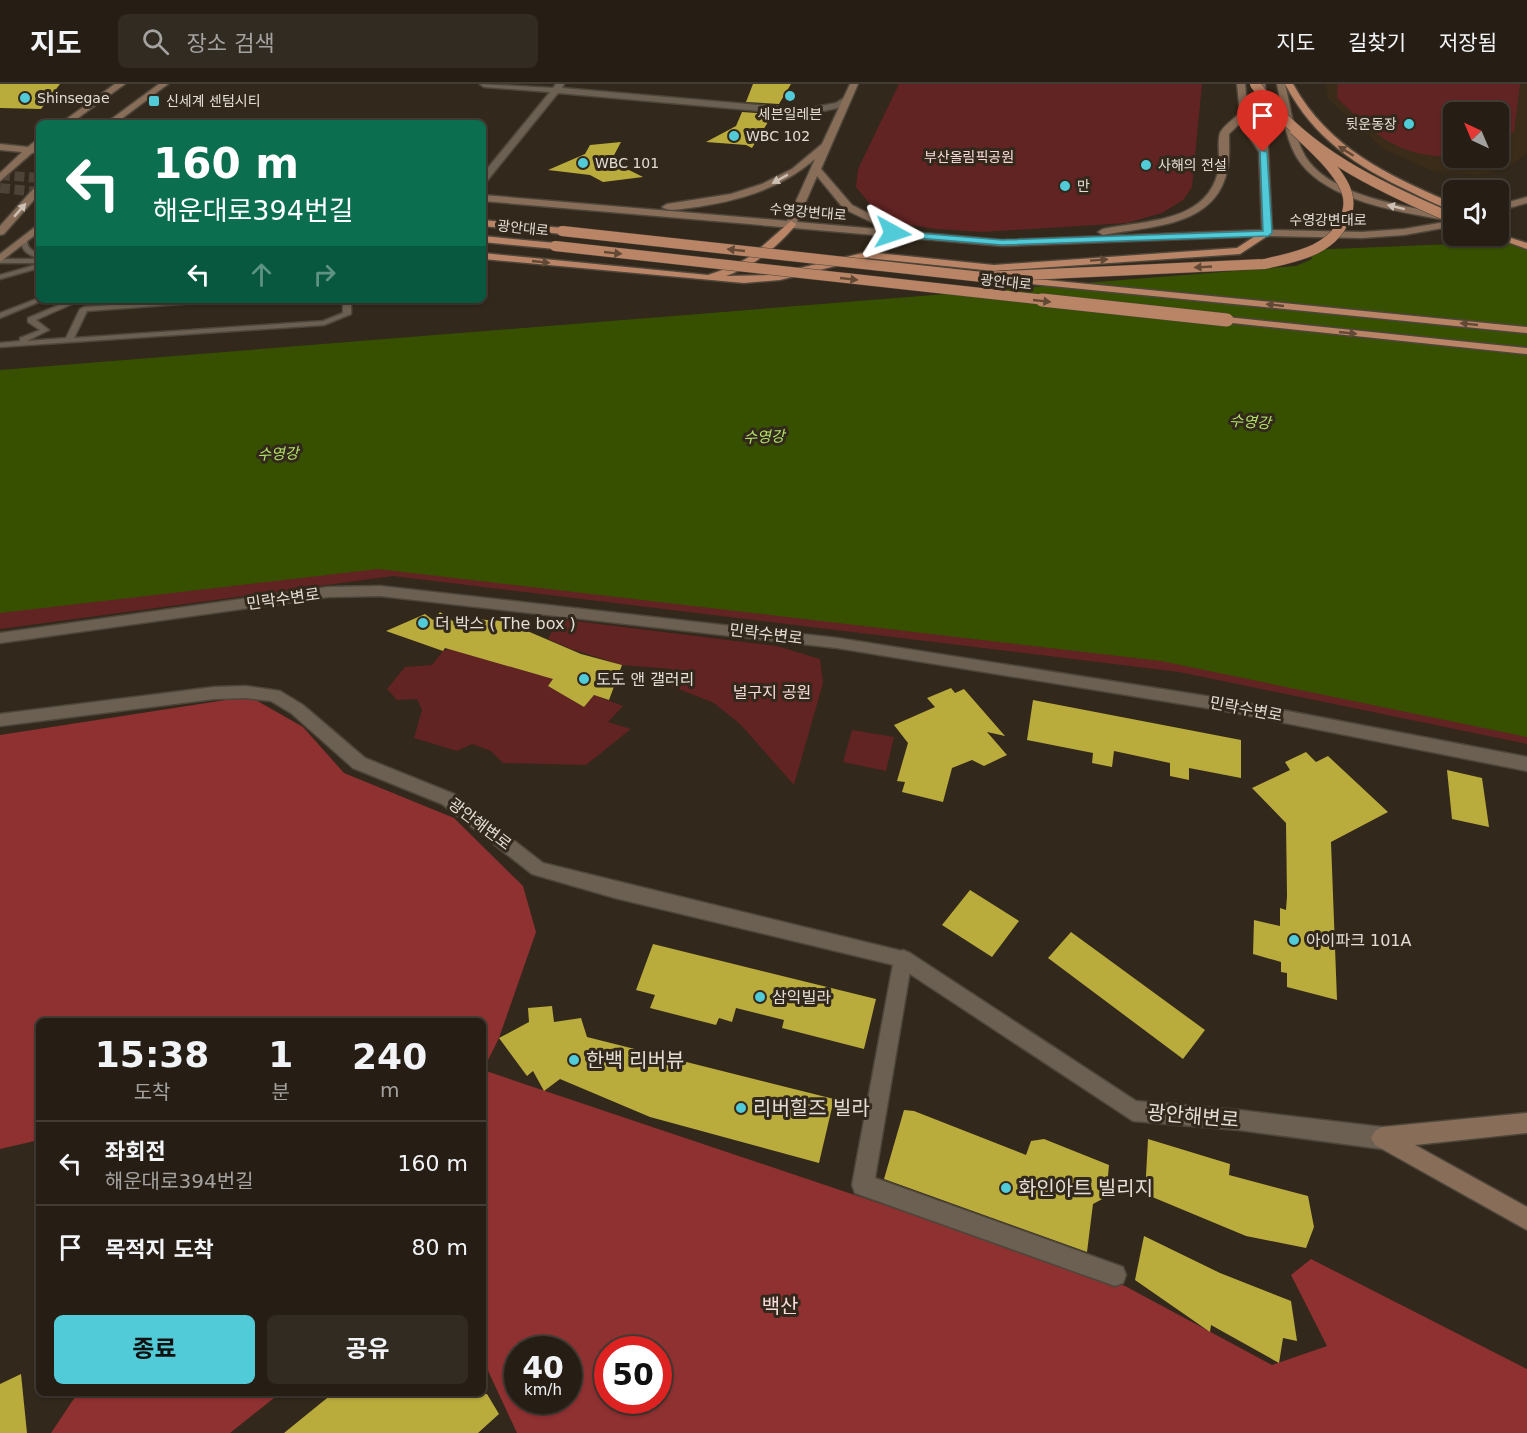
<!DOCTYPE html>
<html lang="ko">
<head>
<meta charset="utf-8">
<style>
  :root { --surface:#261e14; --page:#322b22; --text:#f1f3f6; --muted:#a4a2a0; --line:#423c34; --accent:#52cbd9 }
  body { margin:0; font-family:"DejaVu Sans","Noto Sans KR",sans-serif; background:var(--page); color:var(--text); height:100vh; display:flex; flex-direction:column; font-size:22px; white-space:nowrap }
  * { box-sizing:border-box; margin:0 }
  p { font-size:20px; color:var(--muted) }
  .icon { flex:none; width:33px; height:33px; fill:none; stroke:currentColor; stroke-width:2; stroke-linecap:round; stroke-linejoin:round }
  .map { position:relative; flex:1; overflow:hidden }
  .side { position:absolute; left:36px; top:934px; width:450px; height:378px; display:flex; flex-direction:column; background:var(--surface); border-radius:9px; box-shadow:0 2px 4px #0004,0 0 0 2px var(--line) }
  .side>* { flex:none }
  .hud { position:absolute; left:36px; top:36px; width:450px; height:183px; border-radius:9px; box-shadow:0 2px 4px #0004,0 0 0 2px var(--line); background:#0b6e4f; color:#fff; overflow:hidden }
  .needle { width:39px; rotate:316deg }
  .tools { position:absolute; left:1443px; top:18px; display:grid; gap:12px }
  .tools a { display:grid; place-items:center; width:66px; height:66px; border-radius:9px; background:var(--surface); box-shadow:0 2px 4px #0004,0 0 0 2px var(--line); font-size:30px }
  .speed { position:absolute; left:504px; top:1252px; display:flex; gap:12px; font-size:30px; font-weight:700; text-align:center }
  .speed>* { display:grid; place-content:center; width:78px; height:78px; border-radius:50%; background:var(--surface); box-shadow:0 2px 4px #0004,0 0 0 2px var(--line); line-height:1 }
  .speed small { font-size:15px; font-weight:400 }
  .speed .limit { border:9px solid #d22; background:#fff; color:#111 }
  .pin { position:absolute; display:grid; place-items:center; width:51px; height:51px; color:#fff; margin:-62px -26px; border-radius:50% 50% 50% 0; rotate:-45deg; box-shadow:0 0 6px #0007 }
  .pin .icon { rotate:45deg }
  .me { position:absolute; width:66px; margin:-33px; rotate:95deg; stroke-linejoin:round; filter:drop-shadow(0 0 4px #0008) }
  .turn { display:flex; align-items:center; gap:21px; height:126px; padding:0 18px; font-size:27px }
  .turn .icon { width:78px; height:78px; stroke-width:2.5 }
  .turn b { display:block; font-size:42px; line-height:51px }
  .lanes { display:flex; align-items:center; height:57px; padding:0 18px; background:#0003; justify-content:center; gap:30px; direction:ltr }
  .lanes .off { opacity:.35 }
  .eta { display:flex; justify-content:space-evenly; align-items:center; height:102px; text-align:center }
  .eta b { font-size:36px; font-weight:700; line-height:42px }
  .cta { display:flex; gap:12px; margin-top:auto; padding:12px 18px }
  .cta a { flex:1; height:69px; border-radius:9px; background:var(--accent); color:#111; font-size:24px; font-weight:700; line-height:69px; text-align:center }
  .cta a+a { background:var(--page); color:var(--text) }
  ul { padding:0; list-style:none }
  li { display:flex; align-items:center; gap:18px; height:84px; padding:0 18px; border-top:2px solid var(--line) }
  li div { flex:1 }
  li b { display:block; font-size:22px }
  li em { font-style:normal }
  header { display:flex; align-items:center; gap:36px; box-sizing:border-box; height:84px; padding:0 30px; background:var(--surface); border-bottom:2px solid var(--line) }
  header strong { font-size:28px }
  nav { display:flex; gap:33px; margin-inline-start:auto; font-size:21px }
  .search { width:420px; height:54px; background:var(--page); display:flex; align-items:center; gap:15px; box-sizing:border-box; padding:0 21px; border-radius:9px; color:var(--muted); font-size:22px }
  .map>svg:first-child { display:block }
</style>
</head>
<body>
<header>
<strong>지도</strong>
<div class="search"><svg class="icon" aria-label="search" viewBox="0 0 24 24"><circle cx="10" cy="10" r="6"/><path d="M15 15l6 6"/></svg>장소 검색</div>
<nav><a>지도</a><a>길찾기</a><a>저장됨</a></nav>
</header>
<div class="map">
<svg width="1527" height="1349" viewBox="0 0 1527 1349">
  <rect width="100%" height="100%" fill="#32281b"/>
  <path fill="#3a2c19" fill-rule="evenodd" d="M1326,0H1527V69L1506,85L1478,91L1433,87L1385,66L1328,15ZM1454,28H1498V74H1454Z"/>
  <path fill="#622323" d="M899,0H1202L1192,103L1183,116L1162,129L1127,139L982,148L936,145L899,139L873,124L856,103L858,85Z
    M1338,0H1520L1514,47L1499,61L1498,28H1454L1453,73C1396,72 1377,52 1337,14Z
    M384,467L1527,626V660L1179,588L393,492L0,545V511Z
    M559,535L777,562L820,575L823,599L794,701L740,640L714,619L671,602L672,585L622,581L571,565L548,555Z
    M449,565L543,592L553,587L558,589L548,602L584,623L594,611L623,622L608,638L631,645L586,681L503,679L491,667L472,660L457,667L414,654L422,626L417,615L397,616L387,605L405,583L432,581L443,567Z
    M852,646L894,653L886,687L843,678Z"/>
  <path fill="#8f3031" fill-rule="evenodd" d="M232,615H254L303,643L344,689L454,734L523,802L536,848L499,954L483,986V938H39V1056L0,1065V651Z
    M483,986L1125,1202L1272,1281L1327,1262L1291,1191L1311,1175L1527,1285V1349H517L483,1276ZM518,1266H568V1317H518ZM608,1266H658V1317H608Z
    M77,1310H279L230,1349H51Z"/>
  <path fill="#375000" d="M1527,157V653L1161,577L378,485L0,529V286L1296,182L1312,175L1308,166Z"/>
  <path fill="#baab3d" d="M0,0H60L41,25L0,24Z
    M753,0H791L779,20L746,18Z
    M742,28L773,30L752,64L746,61L706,58L736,42Z
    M621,58L611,77L643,93L603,98L590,91L548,86L585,70L590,61Z
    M440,528L464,545L471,535L504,537L581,570L622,581L609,616L594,611L584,623L548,602L553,595L445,564L443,567L386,547L425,530L433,536Z
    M951,604L955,609L964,605L1005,652L987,648L1007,671L984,682L972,676L952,684L943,718L902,708L905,698L897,697L908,659L894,641L935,623L927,614Z
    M1033,616L1241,656V694L1189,684V696L1170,692V679L1114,667L1112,683L1092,679L1093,669L1027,656Z
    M1306,668L1316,678L1328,672L1388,728L1331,758L1337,916L1287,903V889L1281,888V878L1253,870L1254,836L1280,842V824L1286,826L1287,812L1286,739L1252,704L1290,686L1285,678Z
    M1447,686L1482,694L1489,743L1452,735Z
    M970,806L1019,837L992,873L942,841Z
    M1071,848L1205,946L1183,975L1048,874Z
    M653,860L876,915L864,965L782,944L784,936L736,924L732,938L719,934L716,941L650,924L655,911L636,906Z
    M552,922L554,938L581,934L587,953L834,1015L819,1079L650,1033L560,995L544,1007L533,987L527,992L499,954L529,938L528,924Z
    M904,1026L914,1027L1026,1071L1031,1057L1044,1055L1109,1081L1106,1113L1093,1120L1087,1168L884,1095Z
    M1148,1055L1230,1080L1229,1091L1308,1112L1314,1143L1306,1164L1246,1152L1145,1110Z
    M1144,1152L1220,1189L1291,1217L1297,1257L1283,1254L1279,1279L1211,1241L1210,1248L1135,1196Z
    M21,1290L27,1349H0V1300Z
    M332,1310H487L499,1330L478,1349H284Z"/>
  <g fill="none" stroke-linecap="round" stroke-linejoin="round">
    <path stroke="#4d4337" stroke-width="10" stroke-dasharray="10 4.5" stroke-linecap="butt" d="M0,91L39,94
      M0,104L39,108"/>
    <g stroke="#4e463b" stroke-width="3">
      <path id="service" d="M24,153L27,155C27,164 31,166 39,170V174C28,171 21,167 21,155Z
        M0,175H39V179H0Z
        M39,180V184L0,195V191Z
        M39,214V216H43L41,217L0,234V229Z
        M71,216H81L36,236L49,246L27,257L66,254L80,225L84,223L177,216H211L207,218L87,227L74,254L323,237L343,229V216H351V230L324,241L0,263V259L20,257V254L40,246L28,238V234Z"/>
    </g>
    <g stroke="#4e463b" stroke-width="3">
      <path id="minor" d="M480,0L553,4L556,0H564L562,4L805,25L836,19L847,12L851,15L842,23L805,31L558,9L486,98L483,99V90L550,8L484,3Z
        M903,866L910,869L912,875L875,1094L1123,1183L1126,1191L1123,1199L1115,1202L855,1109L852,1101L894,875L896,869Z"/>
    </g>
    <g stroke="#4e463b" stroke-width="3">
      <path id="tertiary" d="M380,502L837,554L1225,615L1527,673V687L1225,627L837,564L380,512L328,513L0,559V549L328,503Z
        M246,602L280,607L303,621L365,674L454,710L543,779L910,869L1136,1017L1239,1026L1382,1043L1389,1047L1393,1054L1389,1061L1382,1065L1239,1046L1133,1037L898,882L615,814L532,790L442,720L353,684L291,629L271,617L246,614L214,615L0,642V630L214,603Z"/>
    </g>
    <g stroke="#4e463b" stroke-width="3">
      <path id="secondary" d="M115,0H125L71,39H61Z
        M159,0H168L116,39H106Z
        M850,0H858L821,85L852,121L895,143L886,145L844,125L817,92L797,138L1002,156L1262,146L1259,68L1240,39L1229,50C1229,62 1230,75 1227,87C1215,144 1148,142 1103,151L1098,148L1103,145C1146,136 1211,139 1219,82C1220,72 1217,59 1220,49C1223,42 1234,35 1240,29L1237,0H1245L1249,39L1259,53L1257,0H1265L1272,146L1362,148L1404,145L1451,137C1402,128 1323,118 1296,72C1284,51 1282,23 1277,0H1285C1291,23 1293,51 1305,72C1331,114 1409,123 1454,131V142L1404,151L1362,154L1267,152L1002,162L483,117V111L787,137L815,75C779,106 735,118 689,124C681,125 669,128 662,123L667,120L731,110L762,100L792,85L822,60Z
        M39,54L38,68L32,69L0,97V89L22,68L0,66V60L28,63Z
        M39,101V110L4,150L0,151V142L36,102Z
        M1527,113V119L1498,127V121Z
        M39,140V148L0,178V170Z
        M1527,1029V1049L1415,1061L1527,1123V1146L1375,1061L1371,1054L1375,1047L1382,1043Z"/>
    </g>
    <g stroke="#4e463b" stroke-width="3">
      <path id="trunk" d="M1285,0H1293C1329,65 1388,91 1454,120V127C1439,122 1425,115 1411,108C1356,82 1314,55 1285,0Z
        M483,136L562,144L567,147L562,150L483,142Z
        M791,137L796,140L795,142C775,165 755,181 726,192L771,191L867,168L994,181L1237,164L1263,147L1272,149L1240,170L994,187L867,174L780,196L744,199L483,175V169L708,191L731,183L751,172Z
        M1498,150L1527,159V165L1491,152H1498Z
        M483,152L555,159L560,162L555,165L483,158Z
        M996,191L1527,243V249L992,196V192Z
        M1227,233L1527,264V270L1223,238L1221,236Z"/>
    </g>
    <use href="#service" fill="#6b6051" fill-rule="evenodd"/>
    <use href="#minor" fill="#6b6051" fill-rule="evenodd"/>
    <use href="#tertiary" fill="#6b6051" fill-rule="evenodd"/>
    <use href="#secondary" fill="#886e59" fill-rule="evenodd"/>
    <use href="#trunk" fill="#ba8566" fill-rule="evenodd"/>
    <g stroke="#4e463b" stroke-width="11" stroke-linecap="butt">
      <path id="trunk-bridge-far1" d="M1255,0C1303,68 1379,103 1454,135
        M562,147L982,193L1264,180C1297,173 1336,166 1347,129C1350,119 1348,108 1342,98C1330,78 1311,62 1295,46
        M555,162L1055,217"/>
    </g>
    <g stroke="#4e463b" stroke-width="14" stroke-linecap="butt">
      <path id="trunk-bridge" d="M1042,216L1227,236"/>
    </g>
    <use href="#trunk-bridge-far1" stroke="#ba8566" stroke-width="10"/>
    <use href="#trunk-bridge" stroke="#ba8566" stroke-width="13"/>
  </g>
  <defs><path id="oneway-solid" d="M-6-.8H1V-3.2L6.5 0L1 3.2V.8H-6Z" transform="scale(1.5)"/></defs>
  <g fill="#624935">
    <use href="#oneway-solid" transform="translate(1346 67) rotate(-148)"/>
    <use href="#oneway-solid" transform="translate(736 166) rotate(-174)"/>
    <use href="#oneway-solid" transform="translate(613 169) rotate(6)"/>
    <use href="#oneway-solid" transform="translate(1099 176) rotate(-4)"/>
    <use href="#oneway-solid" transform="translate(541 178) rotate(6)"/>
    <use href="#oneway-solid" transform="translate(1203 183) rotate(177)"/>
    <use href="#oneway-solid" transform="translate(849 195) rotate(6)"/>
    <use href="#oneway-solid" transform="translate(1042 217) rotate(6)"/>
    <use href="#oneway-solid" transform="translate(1275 221) rotate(-174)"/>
    <use href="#oneway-solid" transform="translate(1469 240) rotate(-174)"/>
    <use href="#oneway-solid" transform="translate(1348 249) rotate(6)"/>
  </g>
  <g fill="#cdc1b6">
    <use href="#oneway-solid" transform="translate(780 95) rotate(151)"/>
    <use href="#oneway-solid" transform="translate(1396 123) rotate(-166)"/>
    <use href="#oneway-solid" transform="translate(20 126) rotate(-49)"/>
  </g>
  <path fill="#52cbd9" stroke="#35848d" stroke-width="1.5" d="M1260,66L1267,68L1272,149L1268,152L1002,161L893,152L889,149L893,147L1002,156L1263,147Z"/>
  <g fill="#52cbd9" stroke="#32281b" stroke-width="2">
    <circle cx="790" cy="12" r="6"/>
    <circle cx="25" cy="14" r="6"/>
    <rect x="148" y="11" width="12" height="12" rx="3"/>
    <circle cx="1409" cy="40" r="6"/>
    <circle cx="734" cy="52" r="6"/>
    <circle cx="583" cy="79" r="6"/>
    <circle cx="1146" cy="81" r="6"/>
    <circle cx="1065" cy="102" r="6"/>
    <circle cx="423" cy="539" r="6"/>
    <circle cx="584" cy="595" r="6"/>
    <circle cx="1294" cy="856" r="6"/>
    <circle cx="760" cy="913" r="6"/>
    <circle cx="574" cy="976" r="6"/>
    <circle cx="741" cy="1024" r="6"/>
    <circle cx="1006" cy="1104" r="6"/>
  </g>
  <g text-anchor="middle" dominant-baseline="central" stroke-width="6" stroke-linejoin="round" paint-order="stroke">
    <g font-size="14" fill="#e4ddd5" stroke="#32281b" text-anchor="start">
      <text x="37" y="14">Shinsegae</text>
      <text x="166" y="17">신세계 센텀시티</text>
      <text x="790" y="30" text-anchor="middle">세븐일레븐</text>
      <text x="1397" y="40" text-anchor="end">뒷운동장</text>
      <text x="746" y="52">WBC 102</text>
      <text x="595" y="79">WBC 101</text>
      <text x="1158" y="81">사해의 전설</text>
      <text x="1077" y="102">만</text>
    </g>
    <g font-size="14" fill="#f8dbd9" stroke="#32281b">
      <text x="969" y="73">부산올림픽공원</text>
    </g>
    <g font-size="14" fill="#e4ddd5" stroke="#32281b">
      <text transform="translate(808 128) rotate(5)">수영강변대로</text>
      <text x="1328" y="136">수영강변대로</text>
      <text transform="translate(523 144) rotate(6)">광안대로</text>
      <text transform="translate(1006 198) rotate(6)">광안대로</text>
    </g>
    <g font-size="15" font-style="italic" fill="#b1e168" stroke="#32281b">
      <text transform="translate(1250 338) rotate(4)">수영강</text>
      <text transform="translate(764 353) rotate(-2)">수영강</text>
      <text transform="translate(278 370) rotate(-2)">수영강</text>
    </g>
    <g font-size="16" fill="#e4ddd5" stroke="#32281b">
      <text transform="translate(283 515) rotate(-8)">민락수변로</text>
      <text transform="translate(766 550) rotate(7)">민락수변로</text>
      <text transform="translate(1246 625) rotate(11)">민락수변로</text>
      <text transform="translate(480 740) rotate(37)">광안해변로</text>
    </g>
    <g font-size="16" fill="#e4ddd5" stroke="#32281b" text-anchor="start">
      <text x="435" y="539">더 박스 ( The box )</text>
      <text x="596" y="595">도도 앤 갤러리</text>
      <text x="1306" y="856">아이파크 101A</text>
      <text x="772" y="913">삼익빌라</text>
    </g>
    <g font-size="16" fill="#f8dbd9" stroke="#32281b">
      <text x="772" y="608">널구지 공원</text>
    </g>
    <g font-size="20" fill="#e4ddd5" stroke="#32281b" text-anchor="start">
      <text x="586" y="976">한백 리버뷰</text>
      <text x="753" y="1024">리버힐즈 빌라</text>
      <text x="1018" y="1104">화인아트 빌리지</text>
    </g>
    <g font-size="20" fill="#e4ddd5" stroke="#32281b">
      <text transform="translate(1193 1032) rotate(5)">광안해변로</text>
    </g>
    <g font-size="20" fill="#f8dbd9" stroke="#32281b">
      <text x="780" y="1222">백산</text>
    </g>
  </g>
</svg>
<div class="tools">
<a><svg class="needle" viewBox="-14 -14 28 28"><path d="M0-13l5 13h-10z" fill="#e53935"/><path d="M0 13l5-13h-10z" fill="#a4a2a0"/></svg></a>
<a><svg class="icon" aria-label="sound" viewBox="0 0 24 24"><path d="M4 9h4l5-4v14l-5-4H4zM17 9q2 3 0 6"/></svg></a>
</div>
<div class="speed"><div>40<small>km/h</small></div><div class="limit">50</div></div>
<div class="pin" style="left:1263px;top:68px;background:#d93025"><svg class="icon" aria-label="arrive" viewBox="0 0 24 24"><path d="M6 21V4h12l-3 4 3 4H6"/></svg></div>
<svg class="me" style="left:893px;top:149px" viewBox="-20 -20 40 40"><path d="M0-17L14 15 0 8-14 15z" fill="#52cbd9" stroke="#fff" stroke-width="4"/></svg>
<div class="hud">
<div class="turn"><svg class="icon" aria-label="left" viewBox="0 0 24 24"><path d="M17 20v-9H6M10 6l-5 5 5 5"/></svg><div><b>160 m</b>해운대로394번길</div></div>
<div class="lanes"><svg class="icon" aria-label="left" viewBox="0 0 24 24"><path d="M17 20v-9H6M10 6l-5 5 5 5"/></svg><svg class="icon off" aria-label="ahead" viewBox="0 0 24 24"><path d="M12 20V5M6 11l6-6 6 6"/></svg><svg class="icon off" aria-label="right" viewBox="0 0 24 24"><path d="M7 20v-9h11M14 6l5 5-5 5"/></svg></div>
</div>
<section class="side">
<div class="eta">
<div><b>15:38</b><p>도착</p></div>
<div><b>1</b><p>분</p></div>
<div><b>240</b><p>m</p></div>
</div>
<ul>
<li><svg class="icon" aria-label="left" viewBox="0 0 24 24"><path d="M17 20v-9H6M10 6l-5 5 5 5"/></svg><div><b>좌회전</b><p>해운대로394번길</p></div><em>160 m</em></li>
<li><svg class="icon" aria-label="arrive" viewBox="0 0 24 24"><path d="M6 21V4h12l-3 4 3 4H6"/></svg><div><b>목적지 도착</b></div><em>80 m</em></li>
</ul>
<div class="cta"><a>종료</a><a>공유</a></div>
</section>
</div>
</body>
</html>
